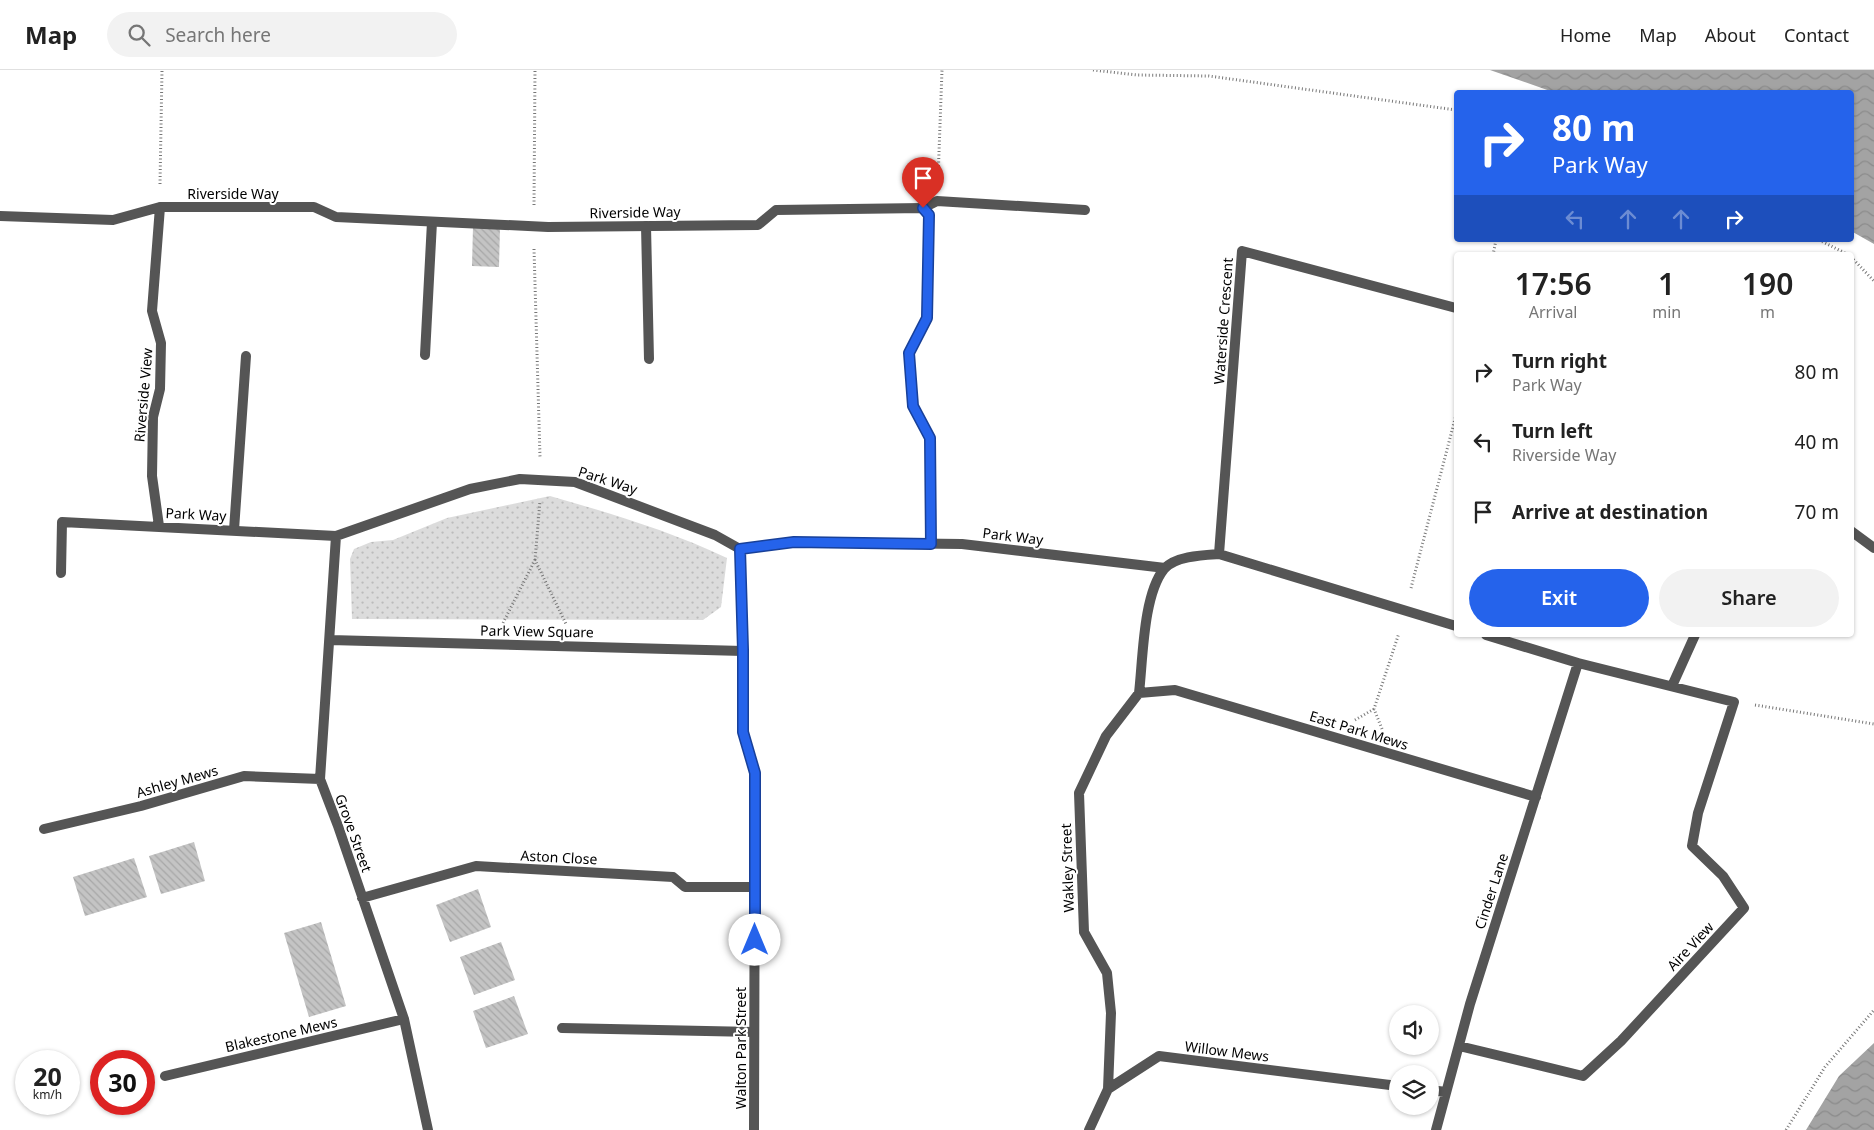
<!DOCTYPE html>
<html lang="en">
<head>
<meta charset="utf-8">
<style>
  :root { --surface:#fff; --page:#f2f2f2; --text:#222; --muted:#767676; --line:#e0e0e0; --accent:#2563eb }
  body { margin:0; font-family:"Noto Sans",sans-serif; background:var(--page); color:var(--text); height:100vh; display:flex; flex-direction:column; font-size:19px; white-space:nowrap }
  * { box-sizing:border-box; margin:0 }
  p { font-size:16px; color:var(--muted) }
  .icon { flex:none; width:28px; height:28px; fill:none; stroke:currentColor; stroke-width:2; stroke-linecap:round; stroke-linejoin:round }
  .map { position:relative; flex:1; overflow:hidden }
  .details { position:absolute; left:1454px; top:182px; width:400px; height:385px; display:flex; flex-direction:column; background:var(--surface); border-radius:5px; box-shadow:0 1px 4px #0004 }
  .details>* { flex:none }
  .guide { position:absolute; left:1454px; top:20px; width:400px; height:152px; border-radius:5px; box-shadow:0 1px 4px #0004; background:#2563eb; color:#fff; overflow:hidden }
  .fabs { position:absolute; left:1389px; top:935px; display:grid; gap:10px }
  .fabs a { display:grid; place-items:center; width:50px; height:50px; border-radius:50%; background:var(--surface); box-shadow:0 1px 4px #0004; font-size:25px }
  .speed { position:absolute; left:15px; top:980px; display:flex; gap:10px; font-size:25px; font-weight:700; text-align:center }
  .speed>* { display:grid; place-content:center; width:65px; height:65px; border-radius:50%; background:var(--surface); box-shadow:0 1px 4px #0004; line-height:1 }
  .speed small { font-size:12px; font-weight:400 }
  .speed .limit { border:8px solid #d22; background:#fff; color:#111 }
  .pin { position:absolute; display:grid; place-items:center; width:42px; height:42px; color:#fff; margin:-51px -21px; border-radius:50% 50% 50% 0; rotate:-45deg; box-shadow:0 0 5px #0007 }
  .pin .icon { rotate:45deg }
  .me { position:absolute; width:55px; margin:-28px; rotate:0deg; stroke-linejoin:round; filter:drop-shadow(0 0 4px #0008) }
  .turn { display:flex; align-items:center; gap:18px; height:105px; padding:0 15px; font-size:22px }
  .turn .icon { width:65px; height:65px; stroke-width:2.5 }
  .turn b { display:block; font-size:35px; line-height:42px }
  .lanes { display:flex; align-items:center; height:48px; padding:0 15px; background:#0003; justify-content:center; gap:25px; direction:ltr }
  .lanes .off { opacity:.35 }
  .eta { display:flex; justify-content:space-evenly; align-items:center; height:85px; text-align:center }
  .eta b { font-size:30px; font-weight:600; line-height:35px }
  .button { display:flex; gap:10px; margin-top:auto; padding:10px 15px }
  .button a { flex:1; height:58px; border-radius:30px; background:var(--accent); color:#fff; font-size:20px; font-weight:600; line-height:58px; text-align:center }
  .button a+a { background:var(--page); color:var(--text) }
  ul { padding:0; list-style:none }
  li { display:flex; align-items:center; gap:15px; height:70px; padding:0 15px }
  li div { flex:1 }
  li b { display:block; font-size:19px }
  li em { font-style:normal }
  header { display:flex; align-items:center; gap:30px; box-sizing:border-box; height:70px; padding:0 25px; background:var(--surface); border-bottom:1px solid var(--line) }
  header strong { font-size:24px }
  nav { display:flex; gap:28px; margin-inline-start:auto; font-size:18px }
  .search { width:350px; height:45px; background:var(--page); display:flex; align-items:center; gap:12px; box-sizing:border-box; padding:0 18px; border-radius:28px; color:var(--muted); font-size:19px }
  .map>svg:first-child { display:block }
</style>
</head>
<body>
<header>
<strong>Map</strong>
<div class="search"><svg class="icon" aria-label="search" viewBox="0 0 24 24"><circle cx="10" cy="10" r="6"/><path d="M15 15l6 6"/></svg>Search here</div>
<nav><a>Home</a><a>Map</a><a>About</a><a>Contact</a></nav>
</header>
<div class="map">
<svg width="1874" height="1060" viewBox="0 0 1874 1060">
  <defs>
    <pattern id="green-dots" width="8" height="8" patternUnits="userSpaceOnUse" patternTransform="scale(1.25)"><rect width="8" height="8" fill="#dcdcdc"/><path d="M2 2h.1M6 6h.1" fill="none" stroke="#bbb" stroke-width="1.8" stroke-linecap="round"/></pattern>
    <pattern id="water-waves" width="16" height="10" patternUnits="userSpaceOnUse" patternTransform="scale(1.25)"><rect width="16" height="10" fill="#a3a3a3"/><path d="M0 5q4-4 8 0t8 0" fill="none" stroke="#8b8b8b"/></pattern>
    <pattern id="building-back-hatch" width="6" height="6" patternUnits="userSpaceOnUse" patternTransform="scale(1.25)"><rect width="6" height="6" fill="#c4c4c4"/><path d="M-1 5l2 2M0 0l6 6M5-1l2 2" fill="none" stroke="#a7a7a7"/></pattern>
  </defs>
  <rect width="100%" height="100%" fill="#fff"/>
  <path fill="url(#green-dots)" d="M550,426C610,443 670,461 727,488L721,537L703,550L352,549L350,489L354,479L371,472L393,470L447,448Z"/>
  <path fill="url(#water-waves)" d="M1490,0H1874V174L1851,161V22H1553Z
    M1874,973V1060H1806L1839,1006Z"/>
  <path fill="url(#building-back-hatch)" d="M473,157L500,158L499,197L472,196Z
    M194,772L205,811L161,824L149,786Z
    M134,788L147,827L85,846L73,807Z
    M478,819L491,857L450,872L436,835Z
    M321,852L346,936L309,947L284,863Z
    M501,872L515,910L474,925L460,887Z
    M514,926L528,964L486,978L473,941Z"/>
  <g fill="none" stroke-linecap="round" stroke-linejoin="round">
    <path stroke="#777" stroke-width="3" stroke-dasharray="1 2.5" stroke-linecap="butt" d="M1093,0L1137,5L1209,6L1456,40
      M938,110L942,0
      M160,114L162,0
      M534,135L535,0
      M1819,170L1849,185
      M534,179L540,387
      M1493,185L1496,170
      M1851,187L1874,211
      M535,490L540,431
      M1411,518L1456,345
      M503,553L535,490L566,554
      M1755,635L1874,654
      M1355,650L1374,639
      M1382,659L1374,639L1399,563
      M1786,1060L1825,997L1874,940"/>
    <path stroke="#555" stroke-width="10" d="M923,138L937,131L1085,140
      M646,156L649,289
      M425,285L432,152
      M234,460L246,286
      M562,958L754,962"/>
    <path stroke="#555" stroke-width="10" d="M0,146L113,150L160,137H314L336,147L548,157L758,155L776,140L923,138L929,145L927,248L909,283L913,336L930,368L931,474
      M159,456L152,406L153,347L160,319L161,273L152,241L160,137
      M1851,461L1874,478
      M336,466L320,709L338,756L404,949L428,1060
      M740,479L743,581V662L755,703L754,1060
      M1219,484L1242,181L1456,238
      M61,503L62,452L336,466L470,419L520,409L575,412L715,465L740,479L794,472L962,474L1165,498
      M330,570L743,581
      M1672,616L1695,565
      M1139,623C1143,589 1143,525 1164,499C1175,486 1204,485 1219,484L1456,556
      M44,759L141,736L244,706L320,709
      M362,828L476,796L673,807L685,817H755
      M1459,976L1583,1006L1621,971L1744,838L1723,806L1692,776L1698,743L1734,632L1578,593L1486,565
      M165,1006L404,949
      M1108,1019L1111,943L1107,903L1084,862L1079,723L1106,666L1139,623L1175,620L1536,727
      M1430,1020L1446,1022
      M1089,1060L1108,1019L1159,986L1398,1016
      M1436,1060L1470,934L1578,593"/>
  </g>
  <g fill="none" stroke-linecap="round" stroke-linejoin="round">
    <g stroke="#184099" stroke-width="12">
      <path id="route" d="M755,870V703L743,662V580L740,479L794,472L931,474L930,368L913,336L909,283L927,248L929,145L923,138"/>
    </g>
    <use href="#route" stroke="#2563eb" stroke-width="9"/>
  </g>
  <g text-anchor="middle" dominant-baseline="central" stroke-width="4" stroke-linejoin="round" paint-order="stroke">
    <g font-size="14" fill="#000" stroke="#fff">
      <text x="233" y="123">Riverside Way</text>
      <text transform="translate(635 142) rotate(-1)">Riverside Way</text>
      <text transform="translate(1223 251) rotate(-86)">Waterside Crescent</text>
      <text transform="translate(143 325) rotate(-85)">Riverside View</text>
      <text transform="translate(608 410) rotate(18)">Park Way</text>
      <text transform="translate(196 444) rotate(3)">Park Way</text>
      <text transform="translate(1013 466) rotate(7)">Park Way</text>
      <text transform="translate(537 561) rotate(1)">Park View Square</text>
      <text transform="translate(1359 660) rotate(17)">East Park Mews</text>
      <text transform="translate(177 711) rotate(-16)">Ashley Mews</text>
      <text transform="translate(354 763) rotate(70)">Grove Street</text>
      <text transform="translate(559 787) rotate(3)">Aston Close</text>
      <text transform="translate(1067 798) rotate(-92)">Wakley Street</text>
      <text transform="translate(1491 821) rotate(-72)">Cinder Lane</text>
      <text transform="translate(1690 876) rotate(-47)">Aire View</text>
      <text transform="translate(281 964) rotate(-13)">Blakestone Mews</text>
      <text transform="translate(740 978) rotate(-90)">Walton Park Street</text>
      <text transform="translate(1227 981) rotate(7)">Willow Mews</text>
    </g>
  </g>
</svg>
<div class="fabs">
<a><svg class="icon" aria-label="sound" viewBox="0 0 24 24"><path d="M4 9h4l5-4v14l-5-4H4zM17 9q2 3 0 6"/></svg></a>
<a><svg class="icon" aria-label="layers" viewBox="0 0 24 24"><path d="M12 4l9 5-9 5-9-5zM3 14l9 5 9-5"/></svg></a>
</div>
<div class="speed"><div>20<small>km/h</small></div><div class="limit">30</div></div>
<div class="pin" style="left:923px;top:138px;background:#d93025"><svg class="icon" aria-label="arrive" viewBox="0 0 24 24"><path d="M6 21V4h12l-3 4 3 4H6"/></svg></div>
<svg class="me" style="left:755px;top:870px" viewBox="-20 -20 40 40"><circle r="19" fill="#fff"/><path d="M0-13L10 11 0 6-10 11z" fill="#2563eb"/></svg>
<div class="guide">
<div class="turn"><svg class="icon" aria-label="right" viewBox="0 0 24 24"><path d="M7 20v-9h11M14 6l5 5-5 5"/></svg><div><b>80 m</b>Park Way</div></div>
<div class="lanes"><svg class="icon off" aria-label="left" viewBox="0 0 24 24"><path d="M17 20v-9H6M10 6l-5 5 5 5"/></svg><svg class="icon off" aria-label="ahead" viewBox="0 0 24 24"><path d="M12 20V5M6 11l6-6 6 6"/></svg><svg class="icon off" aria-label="ahead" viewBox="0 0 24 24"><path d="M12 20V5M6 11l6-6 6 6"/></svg><svg class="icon" aria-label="right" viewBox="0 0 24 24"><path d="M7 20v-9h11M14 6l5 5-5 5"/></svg></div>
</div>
<section class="details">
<div class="eta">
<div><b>17:56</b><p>Arrival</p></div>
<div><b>1</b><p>min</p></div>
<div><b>190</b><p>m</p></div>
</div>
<ul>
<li><svg class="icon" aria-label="right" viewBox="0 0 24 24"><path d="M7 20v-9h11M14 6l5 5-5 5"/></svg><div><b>Turn right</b><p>Park Way</p></div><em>80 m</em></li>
<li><svg class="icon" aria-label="left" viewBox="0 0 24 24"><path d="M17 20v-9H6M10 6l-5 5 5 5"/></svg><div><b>Turn left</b><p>Riverside Way</p></div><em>40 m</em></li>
<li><svg class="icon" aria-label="arrive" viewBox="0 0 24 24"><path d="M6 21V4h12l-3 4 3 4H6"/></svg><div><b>Arrive at destination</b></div><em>70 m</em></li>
</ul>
<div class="button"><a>Exit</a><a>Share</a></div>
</section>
</div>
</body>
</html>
